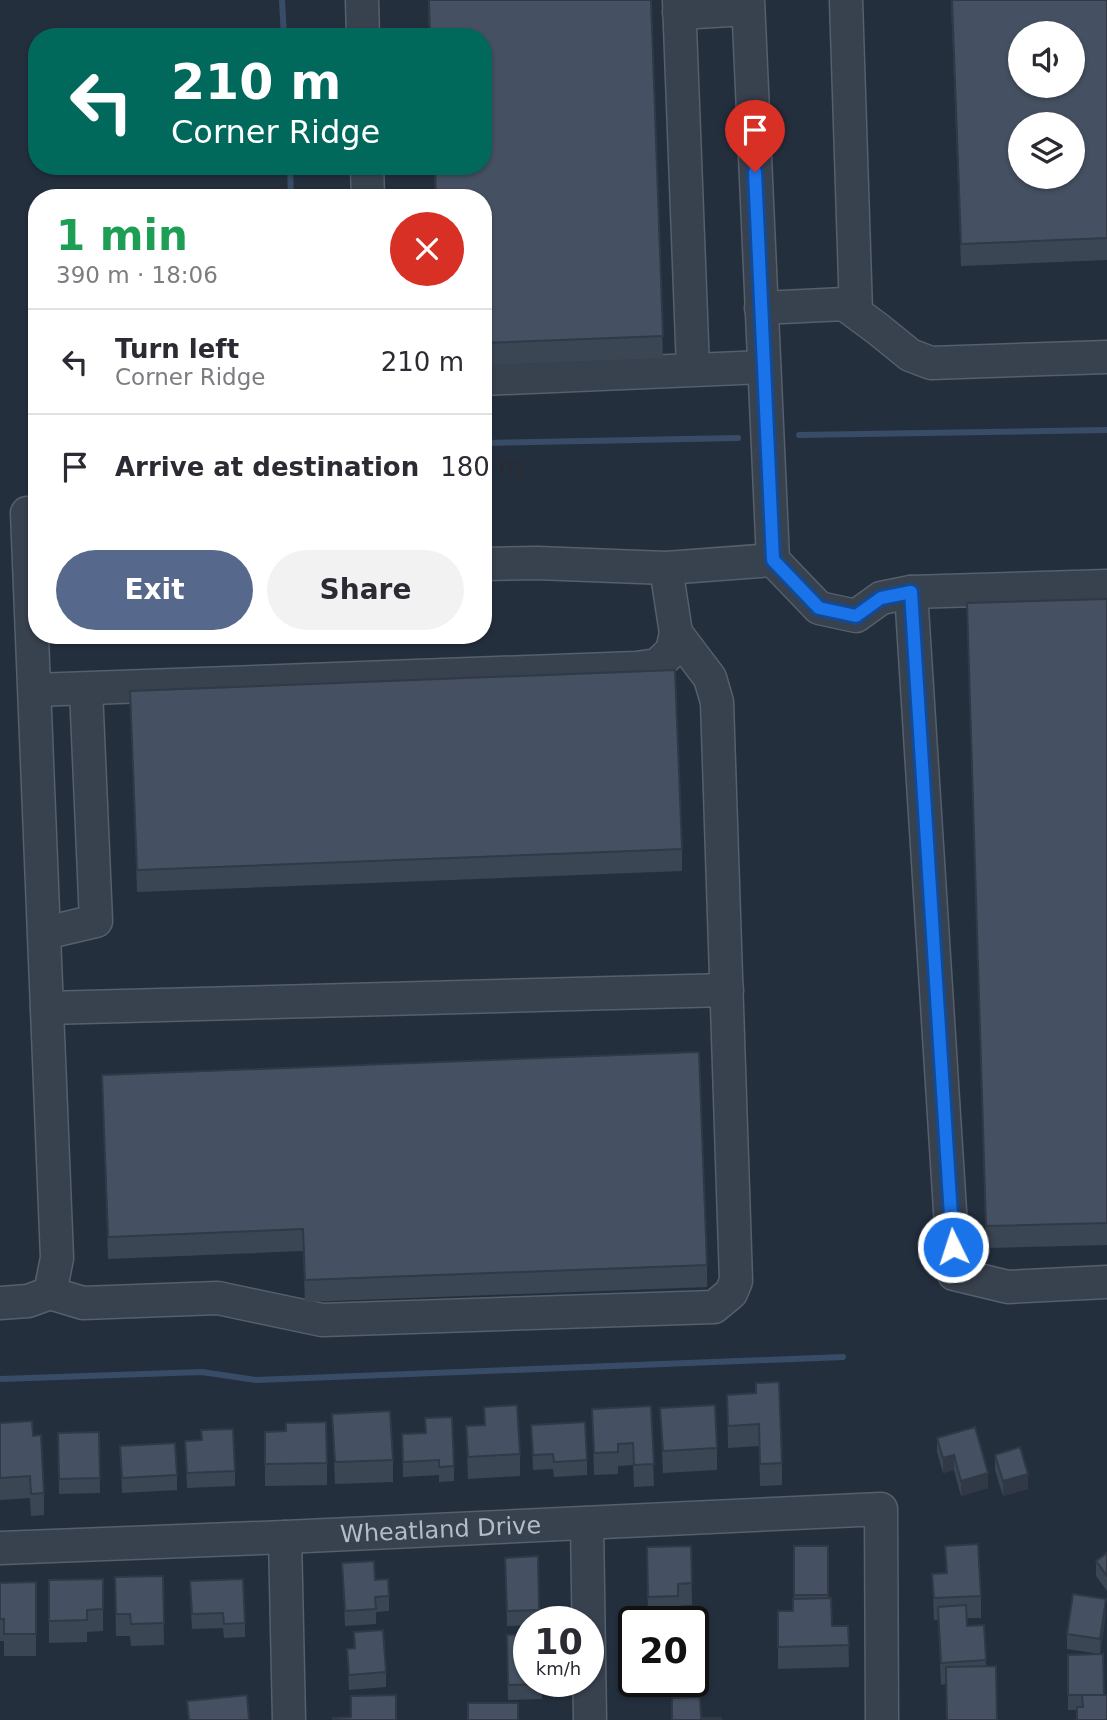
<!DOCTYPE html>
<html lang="en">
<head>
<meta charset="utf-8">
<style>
  :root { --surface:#fff; --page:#f2f2f3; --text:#2b2b33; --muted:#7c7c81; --line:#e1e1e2; --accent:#56698c }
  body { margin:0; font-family:"DejaVu Sans",sans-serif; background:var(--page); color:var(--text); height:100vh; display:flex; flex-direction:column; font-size:26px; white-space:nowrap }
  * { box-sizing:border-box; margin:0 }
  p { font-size:23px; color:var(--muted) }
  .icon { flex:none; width:38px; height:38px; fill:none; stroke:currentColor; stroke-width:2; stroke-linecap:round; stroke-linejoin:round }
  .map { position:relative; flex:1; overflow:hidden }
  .side { position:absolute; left:28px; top:189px; width:464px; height:455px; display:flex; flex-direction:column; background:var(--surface); border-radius:28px; box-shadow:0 2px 5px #0004 }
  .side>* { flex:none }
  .top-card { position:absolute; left:28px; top:28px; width:464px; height:147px; border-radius:28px; box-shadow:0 2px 5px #0004; background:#00695c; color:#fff; overflow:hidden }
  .controls { position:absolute; left:1008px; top:21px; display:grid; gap:14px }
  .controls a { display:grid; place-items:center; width:77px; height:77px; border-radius:50%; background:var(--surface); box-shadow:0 2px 5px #0004; font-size:35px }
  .speed { position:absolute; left:513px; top:1606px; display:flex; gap:14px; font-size:35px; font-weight:700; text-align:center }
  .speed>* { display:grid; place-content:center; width:91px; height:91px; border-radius:50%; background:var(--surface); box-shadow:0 2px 5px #0004; line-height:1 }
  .speed small { font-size:18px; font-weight:400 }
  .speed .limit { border:4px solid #111; border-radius:10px; background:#fff; color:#111 }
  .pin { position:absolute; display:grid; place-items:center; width:60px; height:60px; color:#fff; margin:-72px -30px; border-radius:50% 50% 50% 0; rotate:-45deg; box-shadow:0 0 7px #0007 }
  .pin .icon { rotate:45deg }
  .me { position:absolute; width:77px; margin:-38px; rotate:356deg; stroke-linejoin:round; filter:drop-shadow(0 0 5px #0008) }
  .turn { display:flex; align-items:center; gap:24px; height:147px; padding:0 28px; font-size:32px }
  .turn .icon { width:91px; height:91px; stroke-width:2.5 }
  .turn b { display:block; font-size:49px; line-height:60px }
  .round { display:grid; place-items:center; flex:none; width:74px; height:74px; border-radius:37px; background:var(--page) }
  .overview { display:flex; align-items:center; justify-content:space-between; height:119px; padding:0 28px }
  h1 { font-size:42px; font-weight:700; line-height:52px; color:#1e9e55 }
  .action { display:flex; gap:14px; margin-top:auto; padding:14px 28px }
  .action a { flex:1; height:80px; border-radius:42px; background:var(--accent); color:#fff; font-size:28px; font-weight:700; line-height:80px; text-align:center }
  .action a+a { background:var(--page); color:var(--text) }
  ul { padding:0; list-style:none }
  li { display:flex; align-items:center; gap:21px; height:105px; padding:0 28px; border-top:2px solid var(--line) }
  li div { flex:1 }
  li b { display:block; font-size:26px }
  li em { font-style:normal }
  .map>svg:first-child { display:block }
</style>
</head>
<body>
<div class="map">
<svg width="1107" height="1720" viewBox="0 0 1107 1720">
  <rect width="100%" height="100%" fill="#242f3e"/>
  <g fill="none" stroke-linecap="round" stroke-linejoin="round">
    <path stroke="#394c67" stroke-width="6" d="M282,0L284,37
      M290,166L291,198
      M799,435L1107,430
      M483,443L738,438
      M0,1379L202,1372L256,1380L843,1357"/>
    <g stroke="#565f6c" stroke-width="35">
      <g id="minor">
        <path d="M362,0L363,37"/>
        <path d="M679,0L693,369"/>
        <path d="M748,0L773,560L819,608L856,616L881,598L911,592L1107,586"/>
        <path d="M846,0L856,312"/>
        <path d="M679,13L748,9"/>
        <path d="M367,166L368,198"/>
        <path d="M761,308L844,304L878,329L910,355L931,363L1107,357"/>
        <path d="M483,379L764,367"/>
        <path d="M483,564L537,563L666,568L773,560"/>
        <path d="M911,592L954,1274L1008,1287L1107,1282"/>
        <path d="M35,690L636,668L657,665L672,651L676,633L666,568"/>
        <path d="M45,933L96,921L86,689"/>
        <path d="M47,1008L727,990"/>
        <path d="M50,1293L83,1303L218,1298L322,1320L714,1307L731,1293L736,1281L717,702L710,678L676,633"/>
        <path d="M0,1303L28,1301L50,1293L57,1258L27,513"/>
        <path d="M587,1523L590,1720"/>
        <path d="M285,1537L289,1720"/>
        <path id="s1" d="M0,1548L285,1537L881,1509L882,1720"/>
      </g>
    </g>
    <use href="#minor" stroke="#38414e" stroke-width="32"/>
  </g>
  <path fill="#3b4654" d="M428,0H651L663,358L483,365V198H435L434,166H483V37H429Z
    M951,0H1107V260L961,266Z
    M1107,599V1245L986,1248L967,603Z
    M130,691L682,849V871L137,892Z
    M102,1075L707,1265V1287L305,1302L303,1251L108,1259Z
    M756,1393L782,1463V1485L760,1486L759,1446L728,1448L727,1395Z
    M651,1406L654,1486L634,1487L633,1465L618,1466V1474L594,1475L592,1409Z
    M484,1407L520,1454V1476L468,1479L466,1426L484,1425Z
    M660,1408L717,1448V1470L663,1473Z
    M332,1414L393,1460V1482L335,1484Z
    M425,1418L454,1466V1481L439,1482V1475L403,1477L402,1434L425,1433Z
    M0,1423L33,1436L44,1493V1515L31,1516L30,1498L0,1500Z
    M531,1425L587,1460V1475L554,1477L553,1469L533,1470Z
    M99,1432L100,1493L59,1494L58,1433Z
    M265,1432L327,1463V1485L265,1486Z
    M937,1438L988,1488L961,1496L954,1470L943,1473L937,1452Z
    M185,1441L235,1471V1486L187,1488Z
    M120,1446L177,1475V1490L122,1493Z
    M995,1455L1028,1489L1003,1496L995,1470Z
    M691,1546L692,1605L678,1606V1618H648L647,1547Z
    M794,1546H828V1598L832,1626H848L849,1667L778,1669V1611H793L794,1599Z
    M945,1546L981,1596V1618H967V1626L984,1625L986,1666L946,1684L941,1685L938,1620H934L932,1574L946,1573Z
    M1107,1553V1591L1096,1576V1561Z
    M538,1556L539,1622H528V1625L507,1626L505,1558Z
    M342,1563L375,1580L389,1596V1611L376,1612V1624L345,1626Z
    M163,1576L164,1645L131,1646L130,1636H116L115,1577Z
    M103,1579V1631L87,1632V1642L49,1643V1580Z
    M36,1582V1656H4V1641H0V1583Z
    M190,1596L245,1623V1637L224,1638L223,1628L192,1629Z
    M1106,1614L1100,1654L1067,1649V1634Z
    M354,1632L386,1672V1687L349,1690L347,1649L354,1648Z
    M507,1635L542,1682V1699L508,1700Z
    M1068,1655L1104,1695L1077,1710H1068Z
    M647,1682H689V1692L647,1693Z"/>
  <path fill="#303945" d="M954,1455V1470L943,1473V1458Z
    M988,1473V1488L961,1496V1481Z
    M1028,1474V1489L1003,1496V1481Z
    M1106,1599V1614L1100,1654V1639Z"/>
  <path fill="#455162" stroke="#303945" stroke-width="2" fill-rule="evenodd" d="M429,0H651L663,336L483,343V198H436L435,166H483V37H430Z
    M952,0H1107V238L961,244ZM1020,33H1073V86H1020ZM1020,124H1073V177H1020Z
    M1107,599V1223L986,1226L967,603Z
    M675,670L682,849L137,870L130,691Z
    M699,1052L707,1265L305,1280L303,1229L108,1237L102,1075Z
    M779,1382L782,1463L760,1464L759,1424L728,1426L727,1395L756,1393V1383Z
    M517,1405L520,1454L468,1457L466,1426L485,1425L484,1407Z
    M715,1405L717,1448L663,1451L660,1408Z
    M651,1406L654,1464L634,1465L633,1443L618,1444V1452L594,1453L592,1409Z
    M390,1411L393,1460L335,1462L332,1414Z
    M452,1417L454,1466L439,1467V1460L403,1462L402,1434L426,1433L425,1418Z
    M32,1421L33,1436L41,1435L44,1493L31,1494L30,1476L0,1478V1423Z
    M326,1422L327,1463L265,1464V1432L286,1431V1423Z
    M585,1422L587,1460L554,1462L553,1454L533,1455L531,1425Z
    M975,1427L988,1473L961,1481L954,1455L943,1458L937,1438Z
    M233,1429L235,1471L187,1473L185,1441L202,1440L201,1430Z
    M99,1432L100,1478L59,1479L58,1433Z
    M175,1443L177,1475L122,1478L120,1446Z
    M1020,1447L1028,1474L1003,1481L995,1455Z
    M978,1544L981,1596L934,1598L932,1574L947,1573L945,1546Z
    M691,1546L692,1583L678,1584V1596L648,1597L647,1547Z
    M794,1546H828V1595H794Z
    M1107,1553V1576L1096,1561Z
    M538,1556L539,1610L507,1611L505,1558Z
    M374,1561L375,1580L388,1579L389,1596L375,1597L376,1609L345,1611L342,1563Z
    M163,1576L164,1623L131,1624L130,1614H116L115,1577Z
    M103,1579V1609L87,1610V1620L49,1621V1580Z
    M243,1579L245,1623L224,1624L223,1613L192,1614L190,1581Z
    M36,1582V1634H4V1619H0V1583Z
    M1073,1594L1106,1599L1100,1639L1067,1634Z
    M831,1598L832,1626H848L849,1645L778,1647V1611H793V1599Z
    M966,1605L967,1626L984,1625L986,1660L941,1663L938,1607Z
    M647,1621H688V1622H647Z
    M383,1630L386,1672L349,1675L347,1649L355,1648L354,1632Z
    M528,1634V1682H542V1684L508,1685L507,1635Z
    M1103,1654L1104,1695H1068V1655Z
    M996,1666L997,1720H947L946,1667Z
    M247,1695L249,1720H189L187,1701Z
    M396,1695V1720H333V1718L351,1717V1696Z
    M1082,1695H1107V1720H1077V1707H1083Z
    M700,1697L701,1718H721V1720H672V1698Z
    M468,1703H518V1720H468Z"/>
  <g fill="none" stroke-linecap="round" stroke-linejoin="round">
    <g stroke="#114b97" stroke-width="18">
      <path id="route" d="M755,172L773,560L819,608L856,616L881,598L911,592L953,1247"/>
    </g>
    <use href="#route" stroke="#1a73e8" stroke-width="12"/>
  </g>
  <g text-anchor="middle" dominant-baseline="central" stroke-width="7" stroke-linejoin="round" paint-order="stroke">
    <g font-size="24" fill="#b4bcc9" stroke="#1d2633">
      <text stroke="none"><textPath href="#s1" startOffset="441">Wheatland Drive</textPath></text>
    </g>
  </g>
</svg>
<div class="controls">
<a><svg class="icon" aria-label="sound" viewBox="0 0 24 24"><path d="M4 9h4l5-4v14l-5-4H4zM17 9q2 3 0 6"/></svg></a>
<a><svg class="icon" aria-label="layers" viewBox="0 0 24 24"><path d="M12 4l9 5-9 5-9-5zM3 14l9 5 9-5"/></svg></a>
</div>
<div class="speed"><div>10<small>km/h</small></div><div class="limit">20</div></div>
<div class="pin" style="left:755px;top:172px;background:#d93025"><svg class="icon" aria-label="arrive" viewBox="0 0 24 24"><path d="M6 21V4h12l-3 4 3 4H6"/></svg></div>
<svg class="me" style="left:953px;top:1247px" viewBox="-20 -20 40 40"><circle r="17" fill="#1a73e8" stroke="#fff" stroke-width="3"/><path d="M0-11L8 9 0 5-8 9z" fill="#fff"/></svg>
<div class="top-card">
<div class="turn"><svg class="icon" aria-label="left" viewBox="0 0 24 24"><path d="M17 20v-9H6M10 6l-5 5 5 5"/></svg><div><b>210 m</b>Corner Ridge</div></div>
</div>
<section class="side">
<div class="overview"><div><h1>1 min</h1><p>390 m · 18:06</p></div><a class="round" style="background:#d93025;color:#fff"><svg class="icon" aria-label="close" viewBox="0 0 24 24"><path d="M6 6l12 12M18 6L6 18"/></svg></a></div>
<ul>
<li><svg class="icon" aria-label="left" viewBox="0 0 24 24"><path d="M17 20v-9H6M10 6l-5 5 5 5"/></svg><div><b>Turn left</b><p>Corner Ridge</p></div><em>210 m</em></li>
<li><svg class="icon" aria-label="arrive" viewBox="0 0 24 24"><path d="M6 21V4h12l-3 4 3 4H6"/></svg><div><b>Arrive at destination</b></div><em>180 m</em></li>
</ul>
<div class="action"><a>Exit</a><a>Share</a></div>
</section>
</div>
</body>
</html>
